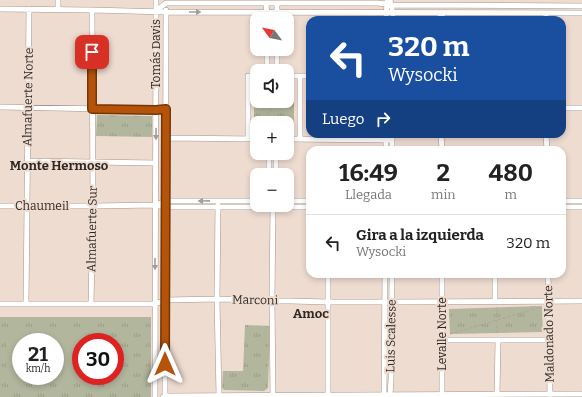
<!DOCTYPE html>
<html lang="es">
<head>
<meta charset="utf-8">
<style>
  :root { --surface:#fff; --page:#f6f6f6; --text:#222; --muted:#767676; --line:#e0e0e0 }
  body { margin:0; font-family:Bitter,serif; background:var(--page); color:var(--text); height:100vh; display:flex; flex-direction:column; font-size:15px; white-space:nowrap }
  * { box-sizing:border-box; margin:0 }
  p { font-size:13px; color:var(--muted) }
  .icon { flex:none; width:22px; height:22px; fill:none; stroke:currentColor; stroke-width:2; stroke-linecap:round; stroke-linejoin:round }
  .map { position:relative; flex:1; overflow:hidden }
  .sheet { position:absolute; left:306px; top:146px; width:260px; height:132px; display:flex; flex-direction:column; background:var(--surface); border-radius:12px; box-shadow:0 2px 6px #0003 }
  .sheet>* { flex:none }
  .banner { position:absolute; left:306px; top:16px; width:260px; height:122px; border-radius:12px; box-shadow:0 2px 6px #0003; background:#1a4fa0; color:#fff; overflow:hidden }
  .needle { width:26px; rotate:302deg }
  .tools { position:absolute; left:250px; top:12px; display:grid; gap:8px }
  .tools a { display:grid; place-items:center; width:44px; height:44px; border-radius:8px; background:var(--surface); box-shadow:0 2px 6px #0003; font-size:20px }
  .speed { position:absolute; left:12px; top:333px; display:flex; gap:8px; font-size:20px; font-weight:700; text-align:center }
  .speed>* { display:grid; place-content:center; width:52px; height:52px; border-radius:50%; background:var(--surface); box-shadow:0 2px 6px #0003; line-height:1 }
  .speed small { font-size:10px; font-weight:400 }
  .speed .limit { border:6px solid #d22; background:#fff; color:#111 }
  .pin { position:absolute; display:grid; place-items:center; width:34px; height:34px; color:#fff; margin:-17px; border-radius:8px; box-shadow:0 2px 6px #0006 }
  .me { position:absolute; width:44px; margin:-22px; rotate:0deg; stroke-linejoin:round; filter:drop-shadow(0 0 3px #0008) }
  .turn { display:flex; align-items:center; gap:14px; height:84px; padding:0 16px; font-size:18px }
  .turn .icon { width:52px; height:52px; stroke-width:2.5 }
  .turn b { display:block; font-size:28px; line-height:34px }
  .then { display:flex; align-items:center; height:38px; padding:0 16px; background:#0003; gap:8px; font-size:15px }
  .eta { display:flex; justify-content:space-evenly; align-items:center; height:68px; text-align:center }
  .eta b { font-size:24px; font-weight:700; line-height:28px }
  ul { padding:0; list-style:none }
  li { display:flex; align-items:center; gap:12px; height:56px; padding:0 16px; border-top:1px solid var(--line) }
  li div { flex:1 }
  li b { display:block; font-size:15px }
  li em { font-style:normal }
  .map>svg:first-child { display:block }
</style>
</head>
<body>
<div class="map">
<svg width="582" height="397" viewBox="0 0 582 397">
  <defs>
    <pattern id="grass-tufts" width="24" height="20" patternUnits="userSpaceOnUse"><rect width="24" height="20" fill="#b2b69d"/><path d="M3 7l-1-3M5 7V3M7 7l1-3M15 17l-1-3M17 17v-4M19 17l1-3" fill="none" stroke="#999c87"/></pattern>
  </defs>
  <rect width="100%" height="100%" fill="#efdcd1"/>
  <path fill="url(#grass-tufts)" fill-rule="evenodd" d="M254,80H257V101H287V80H294V132H287V123H257V132H254Z
    M97,115L152,116V137L96,136Z
    M542,306L543,332L450,334L449,309Z
    M0,317H151V397H0ZM21,342H55V376H21ZM81,342H115V376H81Z
    M245,325L270,326L268,388L264,391L224,390L222,388L223,371H243Z"/>
  <path fill="#b2b69d" fill-rule="evenodd" d="M6,328L79,329L78,380L6,379ZM21,342H55V376H21Z"/>
  <g fill="none" stroke-linecap="round" stroke-linejoin="round">
    <g stroke="#a7958c" stroke-width="6">
      <path id="minor" d="M390,0L393,13V20
        M266,3L267,19
        M0,9L92,10L166,12L582,13
        M58,9V0
        M156,11L166,3H378L393,5L582,6
        M277,19V3
        M386,20L387,1
        M439,20L441,13L444,20
        M546,20V13
        M267,49V71
        M277,71V49
        M287,76H310
        M0,107L156,110L166,109
        M562,108H582
        M441,134L442,150
        M546,134L547,150
        M166,138L257,139
        M248,139V76H257
        M287,139L392,140
        M300,139V76
        M386,150V134
        M392,150V134
        M28,161L156,163
        M269,175V153
        M276,175V153
        M257,201H165L156,205L165,207H310
        M287,201H310
        M562,201H582
        M218,205L217,299L219,396
        M0,206H93L156,205
        M562,207H582
        M328,274V395
        M442,274V395
        M495,274V302
        M548,274L550,395
        M0,304H155L166,300L217,299L328,302H392L582,301
        M26,304L29,9
        M91,304L93,206L92,10
        M442,340H549
        M497,395L498,340
        M389,396L390,395L391,380L392,274
        M155,397L156,0
        M163,397L165,396L582,394
        M165,397L166,10
        M273,397L272,300L273,206L274,205
        M384,397L385,274"/>
    </g>
    <path stroke="#b1a29a" stroke-width="1" stroke-dasharray="3 2" stroke-linecap="butt" d="M287,89L293,81
      M261,123L278,101
      M254,132L257,128
      M497,333V307
      M450,334L541,307"/>
    <use href="#minor" stroke="#fff" stroke-width="5"/>
  </g>
  <defs><path id="oneway-solid" d="M-6-.8H1V-3.2L6.5 0L1 3.2V.8H-6Z"/></defs>
  <g fill="#a19e9c">
    <use href="#oneway-solid" transform="translate(195 12)"/>
    <use href="#oneway-solid" transform="translate(156 134) rotate(90)"/>
    <use href="#oneway-solid" transform="translate(204 201) rotate(179)"/>
    <use href="#oneway-solid" transform="translate(155 264) rotate(90)"/>
  </g>
  <g fill="none" stroke-linecap="round" stroke-linejoin="round">
    <g stroke="#753606" stroke-width="10">
      <path id="route" d="M92,52V109L156,110L166,109L165,364"/>
    </g>
    <use href="#route" stroke="#b45309" stroke-width="7"/>
  </g>
  <g text-anchor="middle" dominant-baseline="central" stroke-width="4" stroke-linejoin="round" paint-order="stroke">
    <g font-size="12" fill="#2f2824" stroke="#efdcd1">
      <text transform="translate(156 54) rotate(-90)">Tomás Davis</text>
      <text transform="translate(28 97) rotate(-89)">Almafuerte Norte</text>
      <text x="42" y="206">Chaumeil</text>
      <text transform="translate(92 229) rotate(-89)">Almafuerte Sur</text>
      <text transform="translate(255 300) rotate(1)">Marconi</text>
      <text transform="translate(442 334) rotate(-90)">Levalle Norte</text>
      <text transform="translate(549 334) rotate(-91)">Maldonado Norte</text>
      <text transform="translate(391 336) rotate(-89)">Luis Scalesse</text>
    </g>
    <g font-size="13" font-weight="bold" fill="#2f2824" stroke="#efdcd1">
      <text x="59" y="165">Monte Hermoso</text>
      <text x="311" y="313">Amoc</text>
    </g>
  </g>
</svg>
<div class="tools">
<a><svg class="needle" viewBox="-14 -14 28 28"><path d="M0-13l5 13h-10z" fill="#e53935"/><path d="M0 13l5-13h-10z" fill="#767676"/></svg></a>
<a><svg class="icon" aria-label="sound" viewBox="0 0 24 24"><path d="M4 9h4l5-4v14l-5-4H4zM17 9q2 3 0 6"/></svg></a>
<a>+</a>
<a>−</a>
</div>
<div class="speed"><div>21<small>km/h</small></div><div class="limit">30</div></div>
<div class="pin" style="left:92px;top:52px;background:#d93025"><svg class="icon" aria-label="arrive" viewBox="0 0 24 24"><path d="M6 21V4h12l-3 4 3 4H6"/></svg></div>
<svg class="me" style="left:165px;top:364px" viewBox="-20 -20 40 40"><path d="M0-17L14 15 0 8-14 15z" fill="#b45309" stroke="#fff" stroke-width="4"/></svg>
<div class="banner">
<div class="turn"><svg class="icon" aria-label="left" viewBox="0 0 24 24"><path d="M17 20v-9H6M10 6l-5 5 5 5"/></svg><div><b>320 m</b>Wysocki</div></div>
<div class="then">Luego<svg class="icon" aria-label="right" viewBox="0 0 24 24"><path d="M7 20v-9h11M14 6l5 5-5 5"/></svg></div>
</div>
<section class="sheet">
<div class="eta">
<div><b>16:49</b><p>Llegada</p></div>
<div><b>2</b><p>min</p></div>
<div><b>480</b><p>m</p></div>
</div>
<ul>
<li><svg class="icon" aria-label="left" viewBox="0 0 24 24"><path d="M17 20v-9H6M10 6l-5 5 5 5"/></svg><div><b>Gira a la izquierda</b><p>Wysocki</p></div><em>320 m</em></li>
</ul>
</section>
</div>
</body>
</html>
